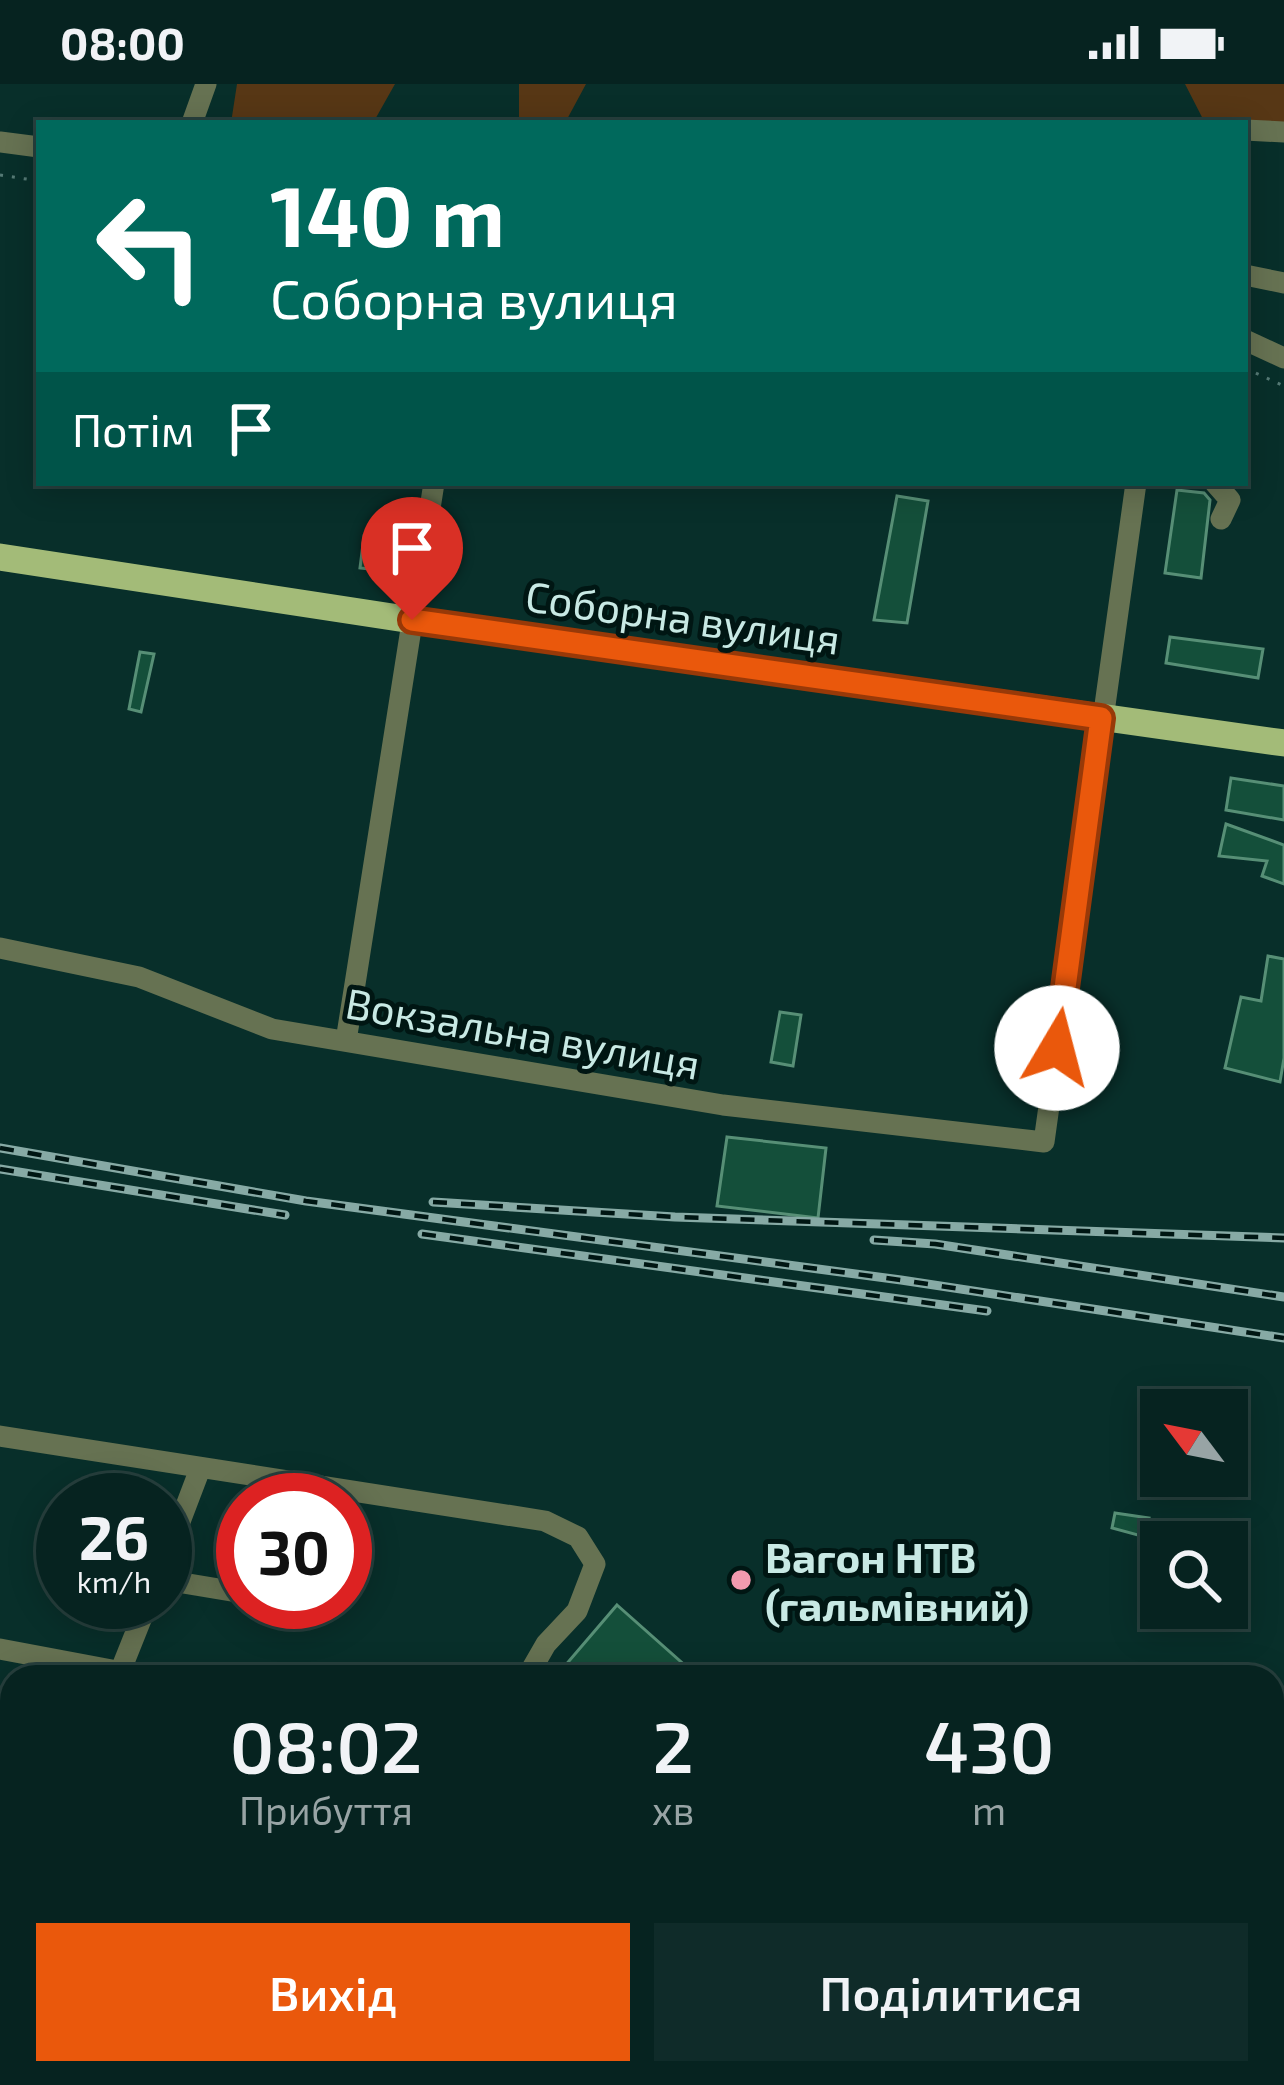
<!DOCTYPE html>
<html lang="uk">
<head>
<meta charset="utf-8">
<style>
  :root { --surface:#062320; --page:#0f2b29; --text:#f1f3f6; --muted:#98a4a5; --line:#27403e; --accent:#ea580c }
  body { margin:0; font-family:"Exo 2",sans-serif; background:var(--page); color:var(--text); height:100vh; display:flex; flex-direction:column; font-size:45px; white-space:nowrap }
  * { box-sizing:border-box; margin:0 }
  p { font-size:39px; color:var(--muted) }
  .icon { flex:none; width:66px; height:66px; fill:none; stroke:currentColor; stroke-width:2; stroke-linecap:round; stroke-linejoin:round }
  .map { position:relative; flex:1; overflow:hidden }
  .drawer { position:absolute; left:0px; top:1581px; width:1284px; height:420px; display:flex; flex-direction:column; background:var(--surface); border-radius:36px 36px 0 0; box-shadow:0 6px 30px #0003,0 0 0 3px var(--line) }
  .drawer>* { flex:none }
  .hud { position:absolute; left:36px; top:36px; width:1212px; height:366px; border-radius:0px; box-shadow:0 6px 30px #0003,0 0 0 3px var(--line); background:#00695c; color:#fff; overflow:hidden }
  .needle { width:78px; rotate:302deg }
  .buttons { position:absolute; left:1140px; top:1305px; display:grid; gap:24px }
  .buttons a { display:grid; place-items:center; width:108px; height:108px; border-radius:0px; background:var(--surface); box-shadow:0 6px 30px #0003,0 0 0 3px var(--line); font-size:60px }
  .speed { position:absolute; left:36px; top:1389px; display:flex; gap:24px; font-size:60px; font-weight:700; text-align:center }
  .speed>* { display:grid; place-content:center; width:156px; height:156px; border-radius:50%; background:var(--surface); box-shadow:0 6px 30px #0003,0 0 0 3px var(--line); line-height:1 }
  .speed small { font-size:30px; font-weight:400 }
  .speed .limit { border:18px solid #d22; background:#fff; color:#111 }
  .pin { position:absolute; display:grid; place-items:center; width:102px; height:102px; color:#fff; margin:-123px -51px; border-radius:50% 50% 50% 0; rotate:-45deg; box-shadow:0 0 12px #0007 }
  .pin .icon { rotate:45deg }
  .me { position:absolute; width:132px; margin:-66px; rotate:8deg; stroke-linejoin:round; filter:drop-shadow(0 0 9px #0008) }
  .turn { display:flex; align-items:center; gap:42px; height:252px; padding:0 36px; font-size:54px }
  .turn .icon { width:156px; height:156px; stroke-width:2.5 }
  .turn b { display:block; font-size:84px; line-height:102px }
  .then { display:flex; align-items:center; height:114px; padding:0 36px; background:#0003; gap:24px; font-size:45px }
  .eta { display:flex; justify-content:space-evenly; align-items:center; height:204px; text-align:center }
  .eta b { font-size:72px; font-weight:600; line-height:84px }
  .button { display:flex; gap:24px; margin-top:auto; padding:24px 36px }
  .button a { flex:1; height:138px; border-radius:0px; background:var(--accent); color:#fff; font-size:48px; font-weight:600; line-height:138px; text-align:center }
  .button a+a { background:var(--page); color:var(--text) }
  .status { display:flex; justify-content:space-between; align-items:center; height:84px; padding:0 60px; background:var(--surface); direction:ltr }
  .status svg { height:33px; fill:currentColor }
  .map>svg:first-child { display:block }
</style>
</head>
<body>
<div class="status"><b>08:00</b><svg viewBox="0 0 49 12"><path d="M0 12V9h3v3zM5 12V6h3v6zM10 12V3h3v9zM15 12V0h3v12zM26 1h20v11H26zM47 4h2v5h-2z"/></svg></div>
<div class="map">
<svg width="1284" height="2001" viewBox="0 0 1284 2001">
  <rect width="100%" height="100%" fill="#082f2a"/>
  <path fill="#573715" d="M237,0H395L373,39H231Z
    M519,0H586L565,39H519Z
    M1185,0H1284V49L1245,39H1205Z"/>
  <path fill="#144f3a" stroke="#578f76" stroke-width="3" d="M1177,406L1204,409L1210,416L1201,494L1165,489Z
    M897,412L928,417L907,539L874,536Z
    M364,452L400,458L396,488L360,484Z
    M1170,553L1263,565L1258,594L1166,579Z
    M140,568L154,570L141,628L129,625Z
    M1231,694L1284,702V736L1226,726Z
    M1226,740L1284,761V800L1262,792L1267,777L1219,772Z
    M1268,872L1284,875V974L1280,998L1225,984L1241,913L1261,917Z
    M780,928L801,931L793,982L771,978Z
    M727,1053L826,1064L818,1134L717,1122Z
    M1115,1429L1149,1434L1145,1453L1112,1444Z
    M617,1521L689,1585L683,1593H573L563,1584Z"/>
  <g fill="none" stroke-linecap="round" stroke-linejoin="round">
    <path stroke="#557a75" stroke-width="3" stroke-dasharray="3 9" stroke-linecap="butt" d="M0,91L39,97
      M1245,284L1284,302"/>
    <path stroke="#667252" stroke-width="21" d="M192,39L206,0
      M1245,46L1284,48
      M0,58L39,63
      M1245,191L1284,199
      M1245,256L1284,274
      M1215,399L1230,416L1221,435
      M0,864L139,893L272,945L723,1021L1044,1058L1136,399
      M346,957L434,399
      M0,1352L545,1437L578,1453L595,1480L577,1527L546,1560L527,1593
      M165,1477L200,1385
      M165,1496L243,1509
      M294,1518L300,1519
      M0,1565L149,1593
      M118,1593L148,1518
      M0,1917L12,1884
      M0,1982L12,1985
      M33,1989L93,2001
      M303,2001L306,1989
      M777,2001L780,1989"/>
    <path stroke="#a3bb78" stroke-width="27" d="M0,473L412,536L1284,659
      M0,1763L12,1764
      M910,1989L978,2001"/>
    <g stroke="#87aaa5" stroke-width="9">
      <path id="rail" d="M0,1064L306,1117L901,1196L1284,1254
        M0,1085L285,1131
        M433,1118L675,1133L1284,1154
        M422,1150L987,1227
        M874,1156L935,1160L1284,1213
        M1272,1751L1284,1754"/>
    </g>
    <use href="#rail" stroke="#001613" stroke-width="4.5" stroke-dasharray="14" stroke-linecap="butt"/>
  </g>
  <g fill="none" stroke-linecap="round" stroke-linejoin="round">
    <g stroke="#983908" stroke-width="30">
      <path id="route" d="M412,536L1101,634L1057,964"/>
    </g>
    <use href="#route" stroke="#ea580c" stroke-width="21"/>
  </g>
  <circle fill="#f29aaf" stroke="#001613" stroke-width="4.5" cx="741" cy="1496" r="12"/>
  <g text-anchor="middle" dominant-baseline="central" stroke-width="10" stroke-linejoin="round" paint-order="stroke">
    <g font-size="42" fill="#c8e9e4" stroke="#001613">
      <text transform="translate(683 532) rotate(8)">Соборна вулиця</text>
      <text transform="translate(523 948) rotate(10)">Вокзальна вулиця</text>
    </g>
    <g font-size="42" font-weight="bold" fill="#c8e9e4" stroke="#001613" text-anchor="start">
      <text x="765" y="1472">Вагон НТВ<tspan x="765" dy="48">(гальмівний)</tspan></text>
    </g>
  </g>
</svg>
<div class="buttons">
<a><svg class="needle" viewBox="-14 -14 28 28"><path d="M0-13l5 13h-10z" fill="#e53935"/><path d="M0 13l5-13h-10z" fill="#98a4a5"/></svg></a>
<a><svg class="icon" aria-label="search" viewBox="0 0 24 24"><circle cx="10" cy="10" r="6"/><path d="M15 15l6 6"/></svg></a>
</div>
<div class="speed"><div>26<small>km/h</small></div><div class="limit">30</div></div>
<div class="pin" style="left:412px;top:536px;background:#d93025"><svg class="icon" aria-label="arrive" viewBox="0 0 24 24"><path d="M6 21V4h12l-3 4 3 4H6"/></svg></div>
<svg class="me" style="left:1057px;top:964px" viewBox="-20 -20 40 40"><circle r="19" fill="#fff"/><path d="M0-13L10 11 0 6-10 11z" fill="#ea580c"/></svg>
<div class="hud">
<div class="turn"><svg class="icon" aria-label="left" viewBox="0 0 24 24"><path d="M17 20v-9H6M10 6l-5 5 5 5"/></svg><div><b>140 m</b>Соборна вулиця</div></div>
<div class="then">Потім<svg class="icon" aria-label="arrive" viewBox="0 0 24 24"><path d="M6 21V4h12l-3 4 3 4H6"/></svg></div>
</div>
<section class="drawer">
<div class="eta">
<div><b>08:02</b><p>Прибуття</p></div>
<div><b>2</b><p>хв</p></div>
<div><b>430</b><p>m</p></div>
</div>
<div class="button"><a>Вихід</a><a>Поділитися</a></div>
</section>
</div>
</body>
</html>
